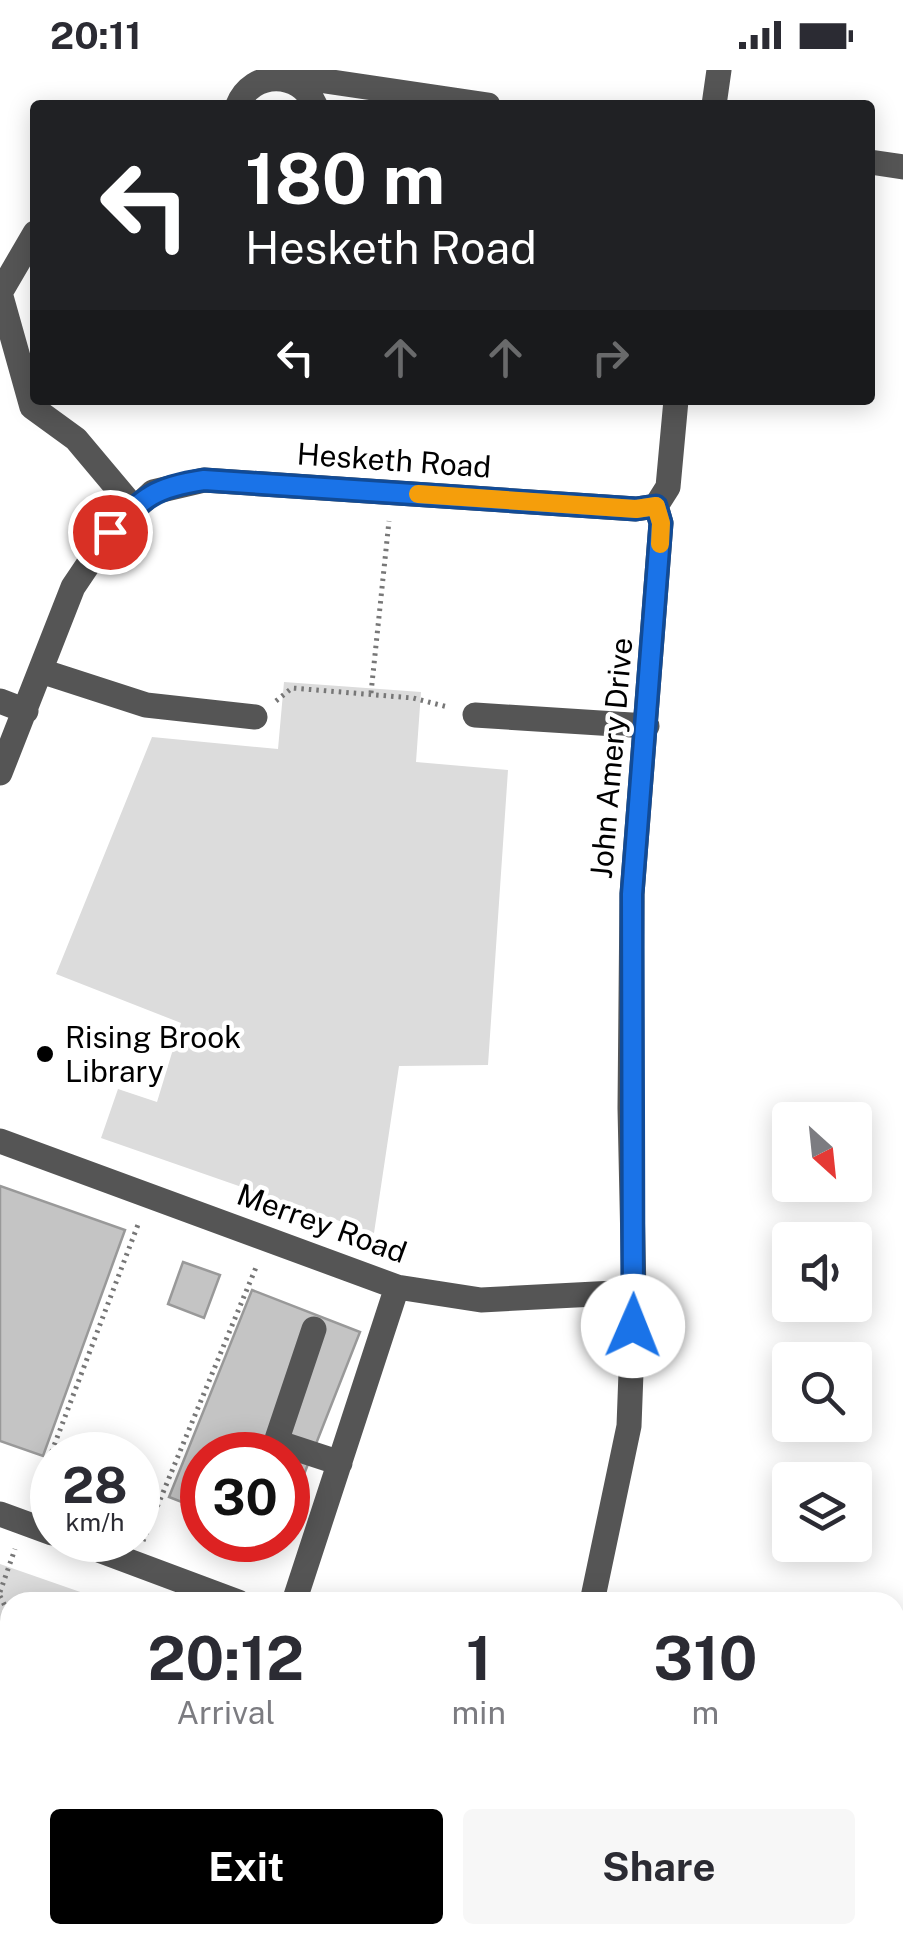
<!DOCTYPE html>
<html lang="en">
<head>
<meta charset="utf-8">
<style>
  :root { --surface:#fff; --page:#f7f7f7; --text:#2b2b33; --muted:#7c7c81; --accent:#000 }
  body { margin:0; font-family:"Public Sans",sans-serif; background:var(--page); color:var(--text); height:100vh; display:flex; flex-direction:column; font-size:38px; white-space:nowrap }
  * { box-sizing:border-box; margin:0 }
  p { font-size:32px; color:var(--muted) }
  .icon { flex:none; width:55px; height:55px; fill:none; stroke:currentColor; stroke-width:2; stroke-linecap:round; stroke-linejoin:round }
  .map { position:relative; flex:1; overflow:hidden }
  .sheet { position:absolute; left:0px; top:1522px; width:905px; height:352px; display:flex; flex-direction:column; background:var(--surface); border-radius:30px 30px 0 0; box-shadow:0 5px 25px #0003 }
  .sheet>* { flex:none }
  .banner { position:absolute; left:30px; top:30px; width:845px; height:305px; border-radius:10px; box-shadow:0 5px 25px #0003; background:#202124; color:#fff; overflow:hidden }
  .needle { width:65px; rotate:153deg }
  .buttons { position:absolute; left:772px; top:1032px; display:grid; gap:20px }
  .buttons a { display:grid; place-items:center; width:100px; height:100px; border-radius:10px; background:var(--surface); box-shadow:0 5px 25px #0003; font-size:50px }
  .speed { position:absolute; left:30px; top:1362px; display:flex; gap:20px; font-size:50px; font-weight:700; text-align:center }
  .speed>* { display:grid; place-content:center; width:130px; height:130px; border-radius:50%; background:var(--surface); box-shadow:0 5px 25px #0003; line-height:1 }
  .speed small { font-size:25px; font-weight:400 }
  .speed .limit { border:15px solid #d22; background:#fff; color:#111 }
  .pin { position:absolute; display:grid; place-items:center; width:85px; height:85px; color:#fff; margin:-42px; border:5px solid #fff; border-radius:50%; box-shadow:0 2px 10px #0007 }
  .me { position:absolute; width:110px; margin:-55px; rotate:1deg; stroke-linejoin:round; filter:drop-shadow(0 0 8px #0008) }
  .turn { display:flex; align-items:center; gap:35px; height:210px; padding:0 50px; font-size:45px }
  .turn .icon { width:130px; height:130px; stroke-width:2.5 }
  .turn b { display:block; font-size:70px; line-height:85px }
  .lanes { display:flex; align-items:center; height:95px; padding:0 50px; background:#0003; justify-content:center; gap:50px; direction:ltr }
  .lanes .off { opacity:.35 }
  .eta { display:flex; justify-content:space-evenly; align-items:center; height:170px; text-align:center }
  .eta b { font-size:60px; font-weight:700; line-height:70px }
  .primary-button { display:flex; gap:20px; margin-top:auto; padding:20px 50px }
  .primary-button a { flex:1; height:115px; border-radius:10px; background:var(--accent); color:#fff; font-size:40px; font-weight:700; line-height:115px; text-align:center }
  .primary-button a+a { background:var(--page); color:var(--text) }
  .status { display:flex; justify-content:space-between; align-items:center; height:70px; padding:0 50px; background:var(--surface); direction:ltr }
  .status svg { height:28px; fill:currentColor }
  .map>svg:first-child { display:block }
</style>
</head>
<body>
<div class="status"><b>20:11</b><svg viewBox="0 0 49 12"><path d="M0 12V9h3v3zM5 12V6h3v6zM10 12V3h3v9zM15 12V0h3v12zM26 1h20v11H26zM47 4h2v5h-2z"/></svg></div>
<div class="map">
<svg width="903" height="1873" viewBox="0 0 903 1873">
  <rect width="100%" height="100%" fill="#fff"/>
  <path fill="#dcdcdc" d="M284,612L421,622L416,692L508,700L488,995L399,996L374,1163L101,1068L118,1019L157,1032L181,953L56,904L152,667L278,679Z
    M0,1494L109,1532H10V1615L0,1601Z
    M262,1865H436L435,1873H260Z"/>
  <path fill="#c4c4c4" stroke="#999" stroke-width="2.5" d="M0,1116L125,1160L43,1386L0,1371Z
    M183,1192L220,1205L204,1248L168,1234Z
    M252,1220L360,1262L288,1445V1385H202V1440L169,1427Z"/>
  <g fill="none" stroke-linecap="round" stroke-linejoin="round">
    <g stroke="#dbdbdb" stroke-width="34">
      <path id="highway" d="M0,1653L10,1657
        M639,1865L669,1873"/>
    </g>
    <path stroke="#777" stroke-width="5" stroke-dasharray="2.5 5" stroke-linecap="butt" d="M371,623L389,451
      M276,631L292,618L413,628L448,637
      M33,1431L139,1152
      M143,1471L257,1195
      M0,1522L15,1479
      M0,1526L10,1546
      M0,1586L10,1589
      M797,1865L823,1873"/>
    <path stroke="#555" stroke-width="25" d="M291,6L488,35
      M238,35C252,0 300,0 315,35
      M714,35L719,0
      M870,92L903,97
      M35,163L0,223L32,337L76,369L134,438
      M41,601L146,635L255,647
      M0,631L26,641
      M475,645L647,656
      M0,703L73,517L110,462L153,422L204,410L636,439L656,436
      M0,1071L397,1217L481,1230L634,1222
      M314,1259L276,1372L340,1393
      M0,1444L52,1463
      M72,1470L238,1532
      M294,1532L397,1217
      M592,1532L629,1356L634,1222L630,1038L632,824L661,453L656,436L668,417L676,330
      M895,1830L903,1832
      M231,1873L234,1865
      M456,1873L457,1865"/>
    <use href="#highway" stroke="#000" stroke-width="30"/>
  </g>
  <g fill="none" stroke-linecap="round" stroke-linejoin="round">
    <g stroke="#114b97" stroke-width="25">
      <path id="route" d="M110,462C144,427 155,417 204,410L636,439L656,436L661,453L632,824L633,1256"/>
    </g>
    <use href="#route" stroke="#1a73e8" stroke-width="18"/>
    <path stroke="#f59e0b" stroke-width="18" d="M418,424L636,439L656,436L661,453L660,474"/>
  </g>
  <circle fill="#000" stroke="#fff" stroke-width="4" cx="45" cy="984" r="10"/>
  <g text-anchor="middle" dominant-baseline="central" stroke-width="9" stroke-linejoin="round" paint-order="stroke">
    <g font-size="30" fill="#000" stroke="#fff">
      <text transform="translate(394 390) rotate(4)">Hesketh Road</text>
      <text transform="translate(611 688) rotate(-85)">John Amery Drive</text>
      <text transform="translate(322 1153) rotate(20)">Merrey Road</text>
    </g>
    <g font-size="30" fill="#000" stroke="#fff" text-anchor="start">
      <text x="65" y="967">Rising Brook<tspan x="65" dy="34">Library</tspan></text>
    </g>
  </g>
</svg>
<div class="buttons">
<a><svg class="needle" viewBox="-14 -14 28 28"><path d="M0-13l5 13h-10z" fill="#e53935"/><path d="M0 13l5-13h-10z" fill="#7c7c81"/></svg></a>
<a><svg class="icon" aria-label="sound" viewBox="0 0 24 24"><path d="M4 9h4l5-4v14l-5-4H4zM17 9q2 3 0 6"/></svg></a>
<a><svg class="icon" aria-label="search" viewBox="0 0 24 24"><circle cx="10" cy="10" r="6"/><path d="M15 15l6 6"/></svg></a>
<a><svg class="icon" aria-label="layers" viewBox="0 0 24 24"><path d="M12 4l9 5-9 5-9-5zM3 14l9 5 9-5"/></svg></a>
</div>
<div class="speed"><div>28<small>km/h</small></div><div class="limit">30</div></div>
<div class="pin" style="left:110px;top:462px;background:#d93025"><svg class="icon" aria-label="arrive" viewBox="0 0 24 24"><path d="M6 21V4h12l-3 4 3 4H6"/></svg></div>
<svg class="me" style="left:633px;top:1256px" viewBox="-20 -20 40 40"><circle r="19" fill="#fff"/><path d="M0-13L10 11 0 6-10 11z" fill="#1a73e8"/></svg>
<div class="banner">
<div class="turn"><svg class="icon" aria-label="left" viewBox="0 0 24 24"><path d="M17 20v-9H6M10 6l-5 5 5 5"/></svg><div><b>180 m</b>Hesketh Road</div></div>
<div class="lanes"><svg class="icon" aria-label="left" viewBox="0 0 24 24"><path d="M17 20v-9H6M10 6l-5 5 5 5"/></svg><svg class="icon off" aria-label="ahead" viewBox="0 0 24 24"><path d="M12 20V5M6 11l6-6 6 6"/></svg><svg class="icon off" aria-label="ahead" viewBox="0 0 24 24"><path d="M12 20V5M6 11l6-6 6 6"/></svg><svg class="icon off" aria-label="right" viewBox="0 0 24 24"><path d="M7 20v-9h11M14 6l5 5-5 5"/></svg></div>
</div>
<section class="sheet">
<div class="eta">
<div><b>20:12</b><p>Arrival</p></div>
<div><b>1</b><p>min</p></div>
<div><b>310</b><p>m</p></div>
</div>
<div class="primary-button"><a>Exit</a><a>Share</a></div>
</section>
</div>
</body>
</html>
